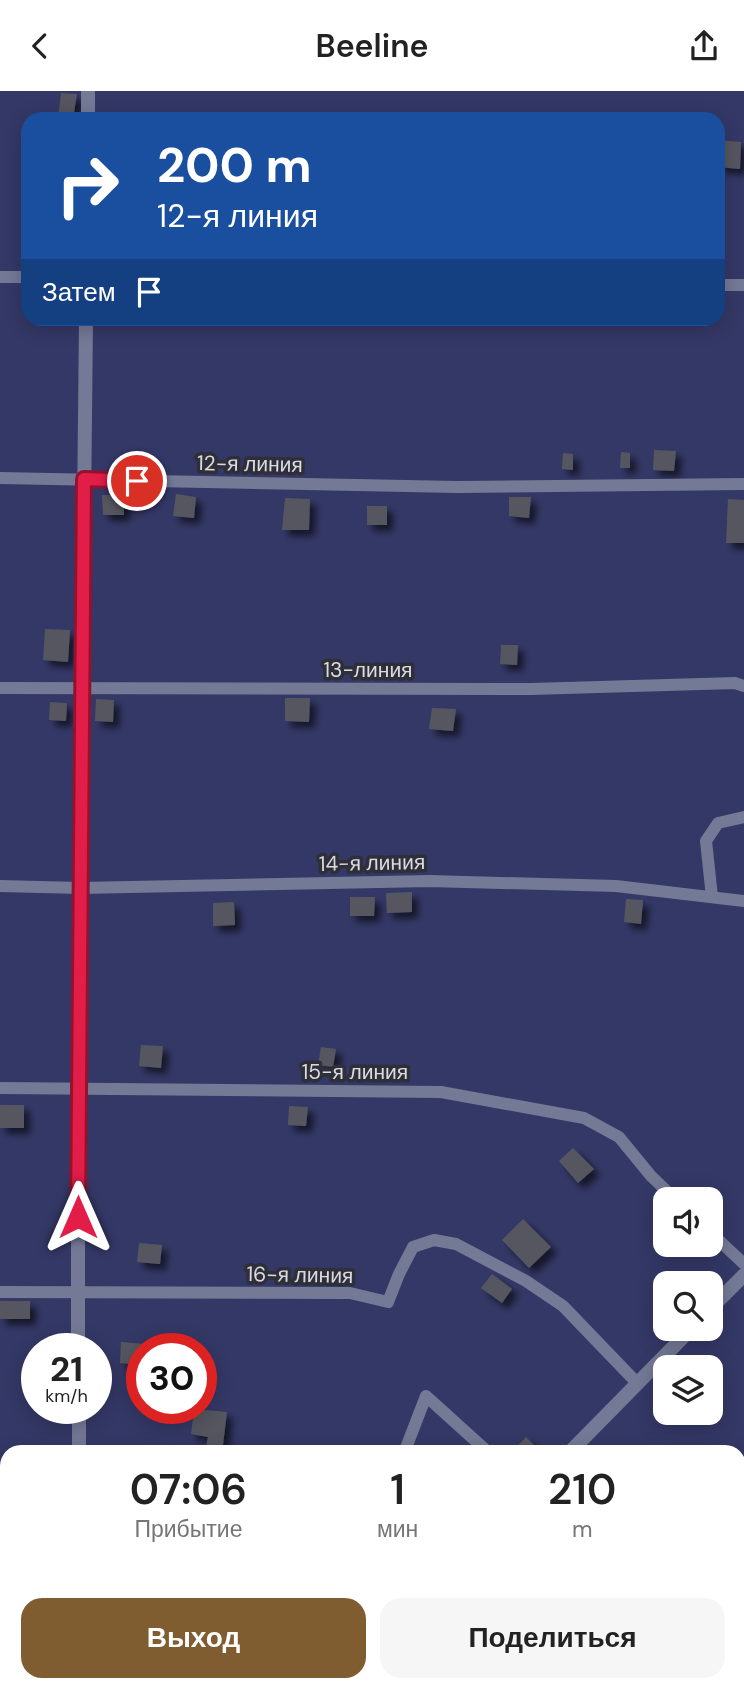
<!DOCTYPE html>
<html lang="ru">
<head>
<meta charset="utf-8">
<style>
  :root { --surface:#fff; --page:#f6f6f6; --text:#222; --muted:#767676; --accent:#805c31 }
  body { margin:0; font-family:"DM Sans",sans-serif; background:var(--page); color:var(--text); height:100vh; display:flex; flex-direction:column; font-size:26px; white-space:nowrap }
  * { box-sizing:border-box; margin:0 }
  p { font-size:23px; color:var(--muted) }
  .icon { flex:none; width:38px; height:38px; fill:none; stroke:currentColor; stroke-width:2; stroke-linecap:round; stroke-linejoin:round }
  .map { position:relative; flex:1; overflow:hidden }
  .side { position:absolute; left:0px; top:1354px; width:746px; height:247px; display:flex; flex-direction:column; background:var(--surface); border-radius:21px 21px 0 0; box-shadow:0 4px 18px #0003 }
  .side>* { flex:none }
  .top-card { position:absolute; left:21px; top:21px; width:704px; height:214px; border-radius:21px; box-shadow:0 4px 18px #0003; background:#1a4fa0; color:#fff; overflow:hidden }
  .buttons { position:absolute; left:653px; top:1096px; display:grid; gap:14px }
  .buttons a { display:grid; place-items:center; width:70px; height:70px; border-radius:14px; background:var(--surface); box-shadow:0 4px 18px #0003; font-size:35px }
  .speed { position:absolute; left:21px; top:1242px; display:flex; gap:14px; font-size:35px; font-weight:700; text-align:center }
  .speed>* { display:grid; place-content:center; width:91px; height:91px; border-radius:50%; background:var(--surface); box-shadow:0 4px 18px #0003; line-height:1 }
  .speed small { font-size:18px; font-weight:400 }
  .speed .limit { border:10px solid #d22; background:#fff; color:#111 }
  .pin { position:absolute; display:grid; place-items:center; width:60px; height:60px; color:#fff; margin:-30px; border:4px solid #fff; border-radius:50%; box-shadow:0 2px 7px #0007 }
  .me { position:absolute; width:77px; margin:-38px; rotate:0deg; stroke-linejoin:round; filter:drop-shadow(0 0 5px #0008) }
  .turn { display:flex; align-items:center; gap:24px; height:147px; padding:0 21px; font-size:32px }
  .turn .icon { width:91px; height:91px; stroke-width:2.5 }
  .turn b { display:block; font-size:49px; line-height:60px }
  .then { display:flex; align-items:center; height:66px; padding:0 21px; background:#0003; gap:14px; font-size:26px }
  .eta { display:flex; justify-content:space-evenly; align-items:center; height:119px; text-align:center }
  .eta b { font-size:42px; font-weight:600; line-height:49px }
  .cta { display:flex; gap:14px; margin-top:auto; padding:14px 21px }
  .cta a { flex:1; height:80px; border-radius:21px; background:var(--accent); color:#fff; font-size:28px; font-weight:600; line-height:80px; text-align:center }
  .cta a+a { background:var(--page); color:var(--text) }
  header { display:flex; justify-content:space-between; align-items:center; height:91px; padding:0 21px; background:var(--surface); font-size:32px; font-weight:600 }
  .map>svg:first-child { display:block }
</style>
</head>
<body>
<header><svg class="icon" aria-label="back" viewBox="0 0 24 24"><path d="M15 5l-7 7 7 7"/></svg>Beeline<svg class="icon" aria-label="share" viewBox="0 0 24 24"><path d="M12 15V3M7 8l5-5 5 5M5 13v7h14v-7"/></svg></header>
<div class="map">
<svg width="744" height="1600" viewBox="0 0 744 1600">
  <defs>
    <filter id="shadow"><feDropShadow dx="6" dy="6" stdDeviation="3.5" flood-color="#0009"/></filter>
  </defs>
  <rect width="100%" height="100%" fill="#2e2f38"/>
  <path fill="#343866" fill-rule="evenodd" d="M0,0H744V1600H0ZM28,28H718V228H28ZM665,1108H710V1153H665ZM665,1192H710V1237H665ZM37,1258H96V1318H37ZM142,1258H201V1318H142ZM665,1276H710V1321H665ZM7,1362H738V1594H7Z"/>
  <path fill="#555760" filter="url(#shadow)" d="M61,2L77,3L73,28H58Z
    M718,49L741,51L740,78L718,76Z
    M654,359L676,360L674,380L653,379Z
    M621,361L630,362V377H620Z
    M563,362L573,363V379L562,378Z
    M176,403L196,406L194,427L173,425Z
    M102,404H124V424H103Z
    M509,406H531L529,427L509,425Z
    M285,407L310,408L309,439H282Z
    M728,408L744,409V452H726Z
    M367,415H387V434H367Z
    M45,538L70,539L68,571L43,569Z
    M501,554H518L517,574L500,573Z
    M285,607H310L309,631L285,630Z
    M96,608L114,609L113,631L95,630Z
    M50,611L67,612L66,630L49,629Z
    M432,617L456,618L453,640L429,638Z
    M412,801V821L387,822L386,802Z
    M350,806H375L374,825H350Z
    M626,808L643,809L641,833L624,831Z
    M234,811L235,834L213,835V812Z
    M141,954L163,955L161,977L139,975Z
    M321,956L336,958L333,976L318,974Z
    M0,1014H24V1037H0Z
    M289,1015L308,1016L306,1035L288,1034Z
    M573,1057L594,1078L578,1092L559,1070Z
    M523,1128L551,1156L529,1177L502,1149Z
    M139,1152L162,1154L160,1173L137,1171Z
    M492,1183L512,1198L502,1212L481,1197Z
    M0,1210H30V1228H0Z
    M121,1251L146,1253V1258H142V1274L120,1272Z
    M194,1318L227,1321L223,1354L206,1356L208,1346L191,1343Z
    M526,1346L542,1362H516L514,1359Z
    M7,1419V1435L0,1436V1420Z"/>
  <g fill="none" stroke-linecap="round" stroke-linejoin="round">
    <path stroke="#747996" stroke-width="12" d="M0,186H28
      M718,194H744
      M0,387L457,396L744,393
      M0,597L531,598L735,592L744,595
      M0,795L80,797L430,790L616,795L744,810
      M712,806L706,750L718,732L744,726
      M0,997L441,1001L584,1027L619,1046L651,1085L675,1108
      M710,1141L744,1173
      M0,1201L350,1202L388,1211L399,1183L413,1156L434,1149L456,1153L526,1190L563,1215L637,1292
      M404,1362L426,1305L489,1362
      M0,1400H7
      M738,1458L744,1453
      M594,1600L600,1594"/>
    <path stroke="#747996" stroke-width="14" d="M88,28V0
      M710,1218L744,1184
      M78,1258V998L86,228
      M79,1318V1362
      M569,1362L692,1237
      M76,1600V1594
      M342,1600L347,1594"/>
  </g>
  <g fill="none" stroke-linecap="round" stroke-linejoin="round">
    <g stroke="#92132f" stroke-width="18">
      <path id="route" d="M78,1126L84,388L137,390"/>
    </g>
    <use href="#route" stroke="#e11d48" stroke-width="12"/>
  </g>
  <g text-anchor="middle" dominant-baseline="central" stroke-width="7" stroke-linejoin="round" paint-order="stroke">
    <g font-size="21" fill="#dadbe0" stroke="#2e2f38">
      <text transform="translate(250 373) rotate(1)">12-я линия</text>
      <text x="368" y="579">13-линия</text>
      <text transform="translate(372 772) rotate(-1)">14-я линия</text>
      <text x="355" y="981">15-я линия</text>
      <text transform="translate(300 1184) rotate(1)">16-я линия</text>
    </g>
  </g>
</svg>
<div class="buttons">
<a><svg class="icon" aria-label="sound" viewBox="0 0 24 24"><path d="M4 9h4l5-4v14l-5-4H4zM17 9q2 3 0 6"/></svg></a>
<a><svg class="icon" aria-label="search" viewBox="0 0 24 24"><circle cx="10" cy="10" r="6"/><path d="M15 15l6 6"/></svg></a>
<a><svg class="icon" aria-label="layers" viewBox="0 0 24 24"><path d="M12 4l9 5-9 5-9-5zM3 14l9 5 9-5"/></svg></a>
</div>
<div class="speed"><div>21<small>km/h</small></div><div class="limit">30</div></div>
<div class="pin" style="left:137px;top:390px;background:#d93025"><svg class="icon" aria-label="arrive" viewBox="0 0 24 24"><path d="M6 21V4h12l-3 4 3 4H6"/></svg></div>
<svg class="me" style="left:78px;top:1126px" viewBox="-20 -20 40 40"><path d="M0-17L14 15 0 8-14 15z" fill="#e11d48" stroke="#fff" stroke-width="4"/></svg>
<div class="top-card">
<div class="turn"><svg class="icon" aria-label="right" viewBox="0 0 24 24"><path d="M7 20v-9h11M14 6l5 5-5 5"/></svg><div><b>200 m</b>12-я линия</div></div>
<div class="then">Затем<svg class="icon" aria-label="arrive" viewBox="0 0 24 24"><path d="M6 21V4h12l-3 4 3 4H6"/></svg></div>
</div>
<section class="side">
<div class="eta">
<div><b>07:06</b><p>Прибытие</p></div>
<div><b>1</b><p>мин</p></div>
<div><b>210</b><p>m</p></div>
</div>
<div class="cta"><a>Выход</a><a>Поделиться</a></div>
</section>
</div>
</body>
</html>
